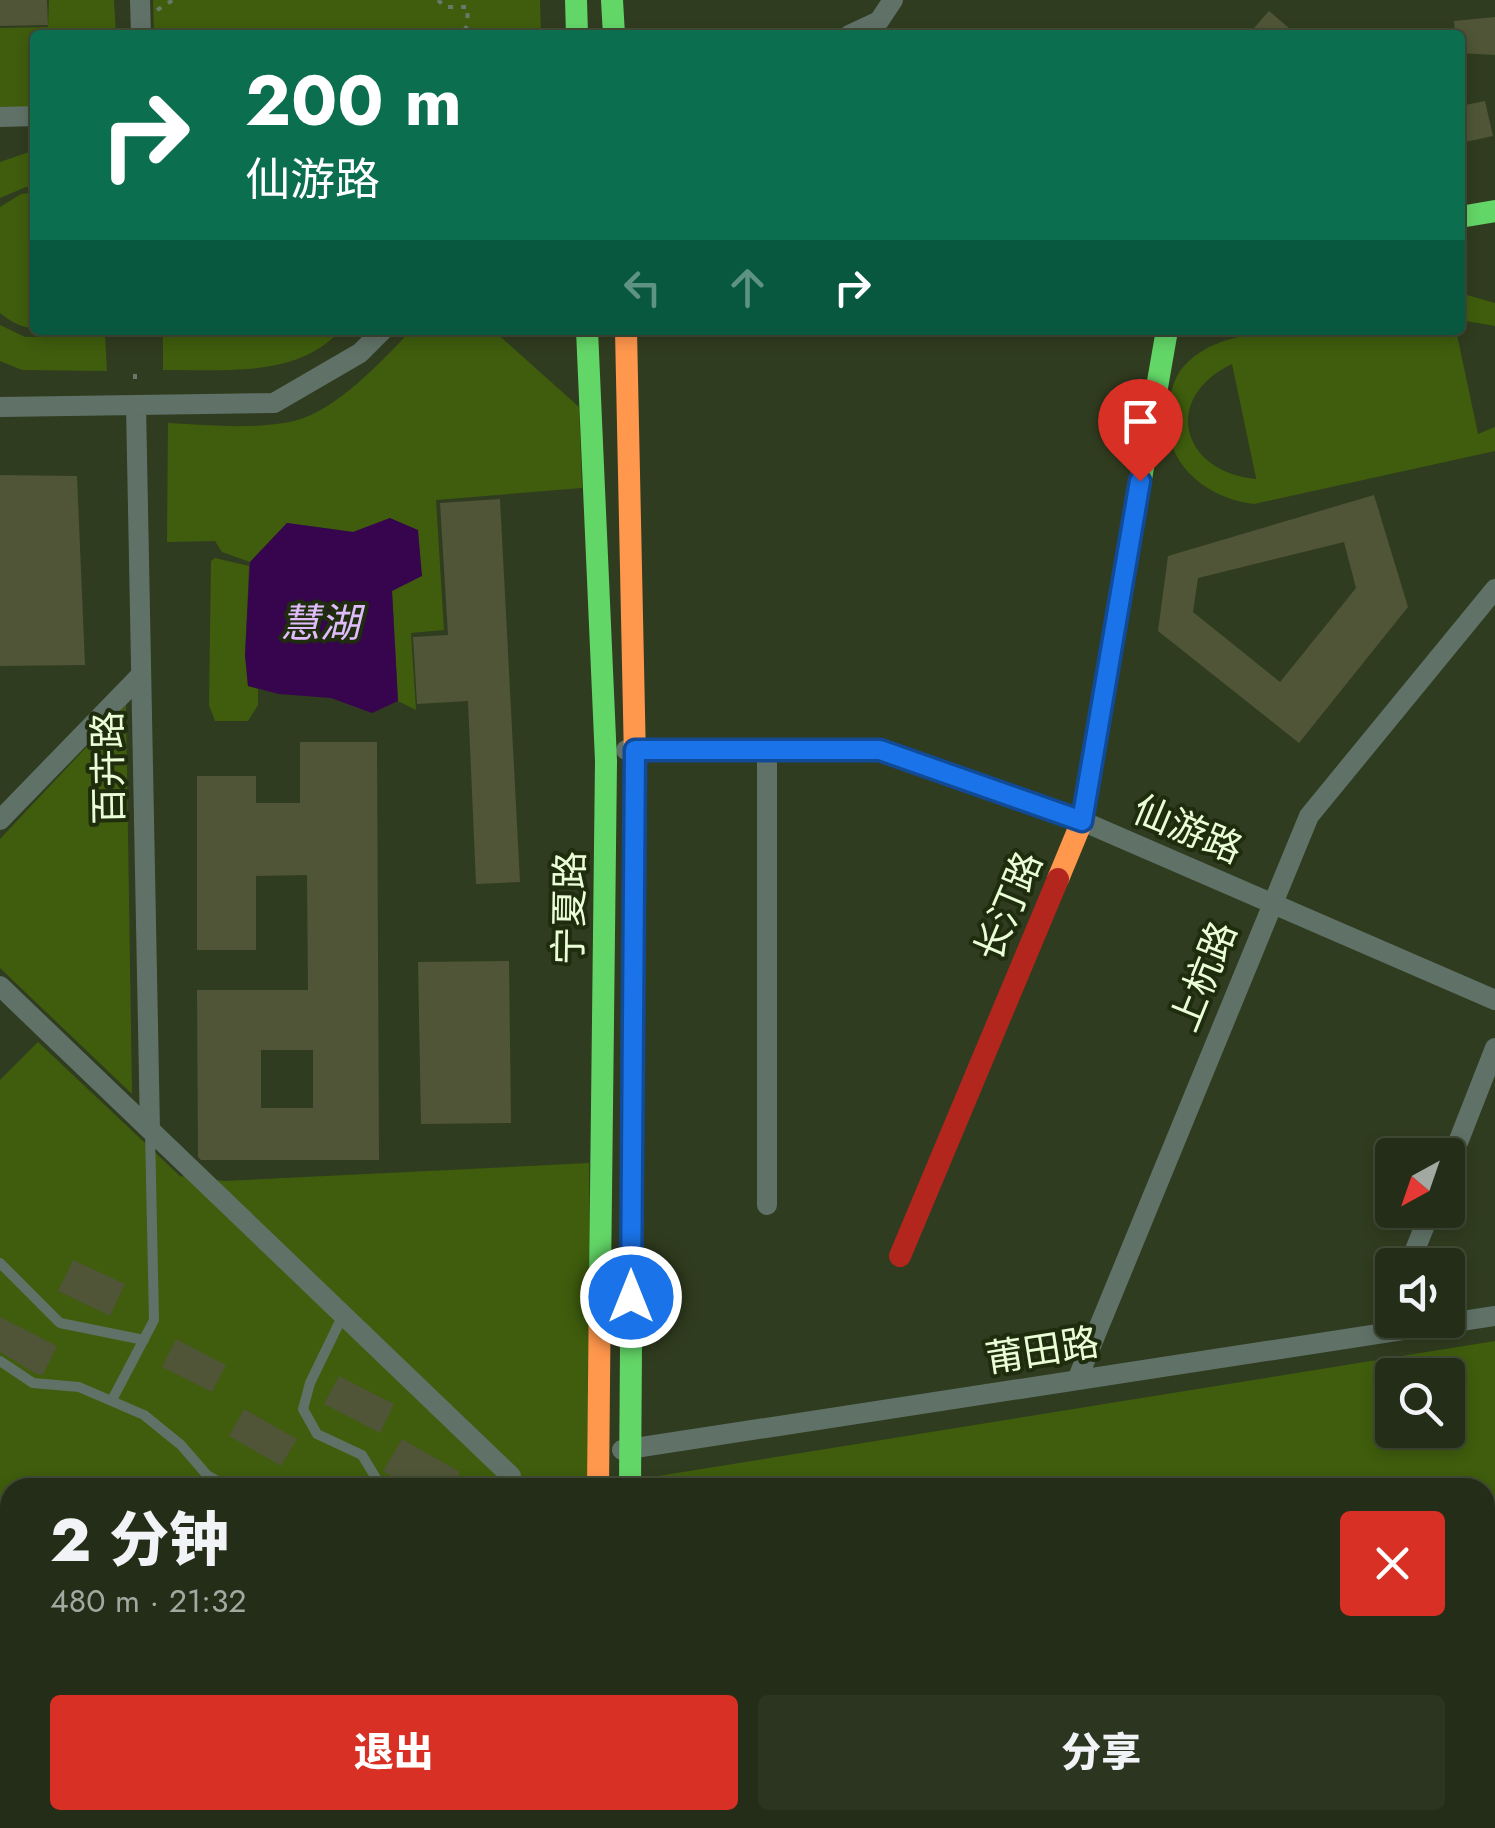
<!DOCTYPE html>
<html lang="zh">
<head>
<meta charset="utf-8">
<style>
  :root { --surface:#242d17; --page:#2c3520; --text:#f1f3f6; --muted:#a3a8a1; --line:#414936; --accent:#d93025 }
  body { margin:0; font-family:Jost,"Noto Sans SC",sans-serif; background:var(--page); color:var(--text); height:100vh; display:flex; flex-direction:column; font-size:38px; white-space:nowrap }
  * { box-sizing:border-box; margin:0 }
  p { font-size:32px; color:var(--muted) }
  .icon { flex:none; width:55px; height:55px; fill:none; stroke:currentColor; stroke-width:2; stroke-linecap:round; stroke-linejoin:round }
  .map { position:relative; flex:1; overflow:hidden }
  .drawer { position:absolute; left:0px; top:1478px; width:1495px; height:352px; display:flex; flex-direction:column; background:var(--surface); border-radius:30px 30px 0 0; box-shadow:0 5px 15px #0003,0 0 0 2px var(--line) }
  .drawer>* { flex:none }
  .top-card { position:absolute; left:30px; top:30px; width:1435px; height:305px; border-radius:10px; box-shadow:0 5px 15px #0003,0 0 0 2px var(--line); background:#0b6e4f; color:#fff; overflow:hidden }
  .needle { width:65px; rotate:220deg }
  .buttons { position:absolute; left:1375px; top:1138px; display:grid; gap:20px }
  .buttons a { display:grid; place-items:center; width:90px; height:90px; border-radius:10px; background:var(--surface); box-shadow:0 5px 15px #0003,0 0 0 2px var(--line); font-size:50px }
  .pin { position:absolute; display:grid; place-items:center; width:85px; height:85px; color:#fff; margin:-102px -42px; border-radius:50% 50% 50% 0; rotate:-45deg; box-shadow:0 0 10px #0007 }
  .pin .icon { rotate:45deg }
  .me { position:absolute; width:110px; margin:-55px; rotate:0deg; stroke-linejoin:round; filter:drop-shadow(0 0 8px #0008) }
  .turn { display:flex; align-items:center; gap:35px; height:210px; padding:0 50px; font-size:45px }
  .turn .icon { width:130px; height:130px; stroke-width:2.5 }
  .turn b { display:block; font-size:70px; line-height:85px }
  .lanes { display:flex; align-items:center; height:95px; padding:0 50px; background:#0003; justify-content:center; gap:50px; direction:ltr }
  .lanes .off { opacity:.35 }
  .round { display:grid; place-items:center; flex:none; width:105px; height:105px; border-radius:10px; background:var(--page) }
  .overview { display:flex; align-items:center; justify-content:space-between; height:170px; padding:0 50px }
  h1 { font-size:60px; font-weight:800; line-height:75px }
  .primary-button { display:flex; gap:20px; margin-top:auto; padding:20px 50px }
  .primary-button a { flex:1; height:115px; border-radius:10px; background:var(--accent); color:#fff; font-size:40px; font-weight:800; line-height:115px; text-align:center }
  .primary-button a+a { background:var(--page); color:var(--text) }
  .map>svg:first-child { display:block }
</style>
</head>
<body>
<div class="map">
<svg width="1495" height="1828" viewBox="0 0 1495 1828">
  <rect width="100%" height="100%" fill="#303c1f"/>
  <path fill="#3f5d0d" fill-rule="evenodd" d="M49,0H114L116,35H35V110L0,111V28L48,27Z
    M153,0H540L541,35H154Z
    M35,150V187H26L0,198V162Z
    M35,192V329C21,327 11,322 0,313V207L21,194Z
    M1467,295L1495,303V326L1460,320V296Z
    M0,325L25,337L105,335L107,371L22,370L0,361Z
    M283,330H341C296,379 224,369 163,370V335H272Z
    M411,330H493L579,407L582,488L436,500L444,630L411,633L416,710L398,701L392,591L422,575L390,518L354,532L287,523L250,562L222,552L215,541L167,542L168,423C210,425 252,430 294,421C334,412 384,360 411,330Z
    M1277,330H1456L1478,434L1495,427V451L1254,504C1201,498 1157,456 1169,400C1172,388 1176,374 1185,365C1210,339 1243,336 1277,330ZM1232,364L1256,478V479C1181,472 1161,398 1232,364Z
    M215,558L249,566L245,655L248,686L258,689V705L248,721H215L209,705L211,561Z
    M126,705L132,1094L0,968V839Z
    M38,1042L180,1176L225,1181L589,1163L591,1487L10,1488V1505L0,1498V1080Z
    M1495,1341V1707H1485V1488L653,1487L652,1477ZM1392,1375H1448V1430H1392Z"/>
  <path fill="#36054e" d="M390,518L418,530L422,576L392,591L398,701L372,713L331,698L279,694L248,686L245,655L250,562L287,523L353,532Z"/>
  <path fill="#4f5536" fill-rule="evenodd" d="M0,0H47L48,25L0,26Z
    M1269,11L1297,35H1248Z
    M1495,17V55L1460,53V35H1455L1454,21Z
    M1485,101L1493,136L1460,143V106Z
    M0,475L77,476L85,665L0,666Z
    M1374,495L1408,607L1299,743L1158,631L1168,556ZM1344,542L1356,588L1280,682L1193,612L1198,578Z
    M500,499L520,882L476,884L468,701L417,704L413,637L448,635L440,503Z
    M300,742H377L379,1160H201L198,1157L197,990H308L307,875L256,876V950H197V776H256V803H300ZM261,1050H313V1108H261Z
    M509,961L511,1123L421,1124L418,962Z
    M73,1260L125,1284L110,1316L58,1291Z
    M0,1317L57,1346L43,1375L36,1374L0,1352Z
    M176,1339L226,1365L212,1392L162,1367Z
    M339,1376L394,1404L380,1433L324,1404Z
    M244,1409L297,1439L281,1466L229,1436Z
    M402,1439L460,1472L451,1488H412L383,1471Z"/>
  <g fill="none" stroke-linecap="round" stroke-linejoin="round">
    <path stroke="#6a786a" stroke-width="4" stroke-dasharray="5 8" stroke-linecap="butt" d="M438,0L445,7H468L467,26L461,35
      M157,10L173,0
      M135,374V385"/>
    <path stroke="#607268" stroke-width="10" d="M0,1263L60,1323L144,1340
      M343,1315L310,1383L303,1409L317,1434L362,1455L382,1488
      M0,1361L33,1383L79,1387L144,1415L181,1445L207,1475L230,1488
      M112,1400L154,1320L150,1131"/>
    <path stroke="#607268" stroke-width="20" d="M140,0L141,35
      M849,35L879,21L893,0
      M0,117L35,116
      M136,405L150,1130
      M0,407L274,403L360,353L383,330
      M626,750H881L1082,821L1495,1000
      M767,750V1205
      M0,820L141,675
      M0,986L511,1476
      M1448,1168L1495,1048
      M1409,1265L1431,1210
      M1382,1333L1392,1306
      M1077,1380L1309,816L1495,589
      M622,1450L1495,1316
      M0,1725L10,1731
      M386,1820L387,1828"/>
    <path stroke="#63d668" stroke-width="22" d="M576,0L577,35
      M612,0L614,35
      M1460,217L1495,211
      M587,330L606,761L600,1280
      M1127,559L1167,330
      M630,1488L634,927
      M1485,1732L1495,1730
      M649,1820L652,1828
      M677,1820L680,1828
      M1197,1820L1199,1828"/>
    <path stroke="#ff974d" stroke-width="22" d="M626,330L635,760L634,927
      M1058,879L1082,821L1127,559
      M598,1488L600,1280"/>
    <path stroke="#b3261e" stroke-width="22" d="M900,1256L1058,879"/>
  </g>
  <g fill="none" stroke-linecap="round" stroke-linejoin="round">
    <g stroke="#114b97" stroke-width="25">
      <path id="route" d="M631,1297L635,750H880L1082,821L1140,481"/>
    </g>
    <use href="#route" stroke="#1a73e8" stroke-width="18"/>
  </g>
  <g text-anchor="middle" dominant-baseline="central" stroke-width="8" stroke-linejoin="round" paint-order="stroke">
    <g font-size="38" fill="#e9fdd7" stroke="#1f2c0e">
      <text transform="translate(108 768) rotate(-91)">百卉路</text>
      <text transform="translate(1188 829) rotate(23)">仙游路</text>
      <text transform="translate(1008 906) rotate(-67)">长汀路</text>
      <text transform="translate(569 908) rotate(-89)">宁夏路</text>
      <text transform="translate(1203 976) rotate(-68)">上杭路</text>
      <text transform="translate(1042 1350) rotate(-9)">莆田路</text>
    </g>
    <g font-size="40" font-style="italic" fill="#e0bcfd" stroke="#1f2c0e">
      <text x="320" y="623">慧湖</text>
    </g>
  </g>
</svg>
<div class="buttons">
<a><svg class="needle" viewBox="-14 -14 28 28"><path d="M0-13l5 13h-10z" fill="#e53935"/><path d="M0 13l5-13h-10z" fill="#a3a8a1"/></svg></a>
<a><svg class="icon" aria-label="sound" viewBox="0 0 24 24"><path d="M4 9h4l5-4v14l-5-4H4zM17 9q2 3 0 6"/></svg></a>
<a><svg class="icon" aria-label="search" viewBox="0 0 24 24"><circle cx="10" cy="10" r="6"/><path d="M15 15l6 6"/></svg></a>
</div>
<div class="pin" style="left:1140px;top:481px;background:#d93025"><svg class="icon" aria-label="arrive" viewBox="0 0 24 24"><path d="M6 21V4h12l-3 4 3 4H6"/></svg></div>
<svg class="me" style="left:631px;top:1297px" viewBox="-20 -20 40 40"><circle r="17" fill="#1a73e8" stroke="#fff" stroke-width="3"/><path d="M0-11L8 9 0 5-8 9z" fill="#fff"/></svg>
<div class="top-card">
<div class="turn"><svg class="icon" aria-label="right" viewBox="0 0 24 24"><path d="M7 20v-9h11M14 6l5 5-5 5"/></svg><div><b>200 m</b>仙游路</div></div>
<div class="lanes"><svg class="icon off" aria-label="left" viewBox="0 0 24 24"><path d="M17 20v-9H6M10 6l-5 5 5 5"/></svg><svg class="icon off" aria-label="ahead" viewBox="0 0 24 24"><path d="M12 20V5M6 11l6-6 6 6"/></svg><svg class="icon" aria-label="right" viewBox="0 0 24 24"><path d="M7 20v-9h11M14 6l5 5-5 5"/></svg></div>
</div>
<section class="drawer">
<div class="overview"><div><h1>2 分钟</h1><p>480 m · 21:32</p></div><a class="round" style="background:#d93025;color:#fff"><svg class="icon" aria-label="close" viewBox="0 0 24 24"><path d="M6 6l12 12M18 6L6 18"/></svg></a></div>
<div class="primary-button"><a>退出</a><a>分享</a></div>
</section>
</div>
</body>
</html>
